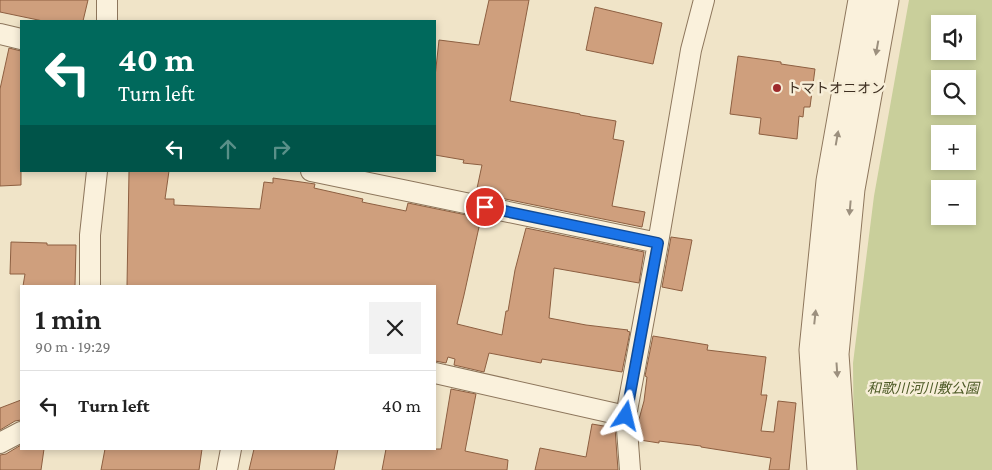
<!DOCTYPE html>
<html lang="en">
<head>
<meta charset="utf-8">
<style>
  :root { --surface:#fff; --page:#f2f2f2; --text:#222; --muted:#767676; --line:#e0e0e0 }
  body { margin:0; font-family:"Crimson Pro","Noto Sans JP",serif; background:var(--page); color:var(--text); height:100vh; display:flex; flex-direction:column; font-size:19px; white-space:nowrap }
  * { box-sizing:border-box; margin:0 }
  p { font-size:16px; color:var(--muted) }
  .icon { flex:none; width:28px; height:28px; fill:none; stroke:currentColor; stroke-width:2; stroke-linecap:round; stroke-linejoin:round }
  .map { position:relative; flex:1; overflow:hidden }
  .side { position:absolute; left:20px; top:285px; width:416px; height:165px; display:flex; flex-direction:column; background:var(--surface); border-radius:0px; box-shadow:0 2px 8px #0003 }
  .side>* { flex:none }
  .top-card { position:absolute; left:20px; top:20px; width:416px; height:152px; border-radius:0px; box-shadow:0 2px 8px #0003; background:#00695c; color:#fff; overflow:hidden }
  .fabs { position:absolute; left:931px; top:15px; display:grid; gap:10px }
  .fabs a { display:grid; place-items:center; width:45px; height:45px; border-radius:0px; background:var(--surface); box-shadow:0 2px 8px #0003; font-size:25px }
  .pin { position:absolute; display:grid; place-items:center; width:42px; height:42px; color:#fff; margin:-21px; border:2px solid #fff; border-radius:50%; box-shadow:0 1px 5px #0007 }
  .me { position:absolute; width:55px; margin:-28px; rotate:10deg; stroke-linejoin:round; filter:drop-shadow(0 0 4px #0008) }
  .turn { display:flex; align-items:center; gap:18px; height:105px; padding:0 15px; font-size:22px }
  .turn .icon { width:65px; height:65px; stroke-width:2.5 }
  .turn b { display:block; font-size:35px; line-height:42px }
  .lanes { display:flex; align-items:center; height:48px; padding:0 15px; background:#0003; justify-content:center; gap:25px; direction:ltr }
  .lanes .off { opacity:.35 }
  .round { display:grid; place-items:center; flex:none; width:52px; height:52px; border-radius:0px; background:var(--page) }
  .head { display:flex; align-items:center; justify-content:space-between; height:85px; padding:0 15px }
  h1 { font-size:30px; font-weight:600; line-height:38px }
  ul { padding:0; list-style:none }
  li { display:flex; align-items:center; gap:15px; height:70px; padding:0 15px; border-top:1px solid var(--line) }
  li div { flex:1 }
  li b { display:block; font-size:19px }
  li em { font-style:normal }
  .map>svg:first-child { display:block }
</style>
</head>
<body>
<div class="map">
<svg width="992" height="470" viewBox="0 0 992 470">
  <rect width="100%" height="100%" fill="#f0e4c8"/>
  <path fill="#c9cf9b" fill-rule="evenodd" d="M909,0H992V470H856L854,461L853,363L874,196ZM940,24H968V51H940ZM940,79H968V106H940ZM940,134H968V161H940ZM940,189H968V216H940Z"/>
  <path fill="#cf9f7d" stroke="#8d5f41" d="M0,0H88L83,21H43L0,12Z
    M489,0H529L510,101L580,114V115L616,121L613,139L624,141L612,206L645,212L642,227L476,193L482,165L463,163L464,160L435,155V77L439,40L479,45Z
    M595,7L662,23L653,64L586,50Z
    M9,48L21,51V185L0,186V89Z
    M738,56L781,62V64L815,69L810,107H804L803,117L799,116L797,139L759,134L761,118L730,114Z
    M129,171H169L165,199H174V205L260,209L264,182L273,183V178L315,184L314,188L363,199L362,202L406,211L408,203L481,218L464,295L457,324L502,335L506,311H508L515,270L526,228L644,252L639,283L554,268L549,318L586,325L628,330L627,331L630,332L622,372L542,359L541,363L489,353L484,372L454,365L455,359L448,357L446,363L435,361V286H127Z
    M671,237L692,240L682,291L662,287Z
    M11,242L47,243V245H76L75,286H23L25,274H10Z
    M653,336L708,345L707,350L766,357L761,395H767L761,431L774,432L778,401L796,403L789,470H769L771,458L701,447V446L659,441V443L640,440L638,423L644,401L647,377L645,376Z
    M451,389L476,394L465,451L508,460L507,470H382L386,449H441Z
    M21,400V420L15,421L0,430V408Z
    M592,424L615,428L618,470H535L540,448L586,457Z
    M21,445V449H44L41,470H0V455L6,454Z
    M105,449H202L199,470H101Z
    M254,449H338L334,470H249Z"/>
  <g fill="none" stroke-linecap="round" stroke-linejoin="round">
    <g stroke="#8d765c" stroke-width="22">
      <path id="minor" d="M107,21V0
        M0,34L21,39
        M311,171L658,243
        M90,286V235L97,171
        M435,373L626,416
        M0,443L21,432
        M227,470L231,449
        M630,470L626,416L658,243L691,50L704,0"/>
    </g>
    <g stroke="#8d765c" stroke-width="27">
      <path id="tertiary" d="M820,470L812,350L829,181L861,0
        M844,470L836,354L852,189L886,0"/>
    </g>
    <use href="#minor" stroke="#faf1dc" stroke-width="20"/>
    <use href="#tertiary" stroke="#faf1dc" stroke-width="25"/>
  </g>
  <defs><path id="oneway-solid" d="M-6-.8H1V-3.2L6.5 0L1 3.2V.8H-6Z" transform="scale(1.25)"/></defs>
  <g fill="#9c907e">
    <use href="#oneway-solid" transform="translate(877 48) rotate(100)"/>
    <use href="#oneway-solid" transform="translate(837 138) rotate(-80)"/>
    <use href="#oneway-solid" transform="translate(850 208) rotate(95)"/>
    <use href="#oneway-solid" transform="translate(815 317) rotate(-84)"/>
    <use href="#oneway-solid" transform="translate(837 370) rotate(86)"/>
  </g>
  <g fill="none" stroke-linecap="round" stroke-linejoin="round">
    <g stroke="#114b97" stroke-width="12">
      <path id="route" d="M485,207L658,243L626,416"/>
    </g>
    <use href="#route" stroke="#1a73e8" stroke-width="9"/>
  </g>
  <circle fill="#9e2a2b" stroke="#f7eed8" stroke-width="2" cx="777" cy="88" r="5"/>
  <g text-anchor="middle" dominant-baseline="central" stroke-width="5" stroke-linejoin="round" paint-order="stroke">
    <g font-size="14" fill="#3d2e20" stroke="#f7eed8" text-anchor="start">
      <text x="787" y="88">トマトオニオン</text>
    </g>
    <g font-size="14" font-style="italic" fill="#4d5a26" stroke="#f7eed8">
      <text x="923" y="388">和歌川河川敷公園</text>
    </g>
  </g>
</svg>
<div class="fabs">
<a><svg class="icon" aria-label="sound" viewBox="0 0 24 24"><path d="M4 9h4l5-4v14l-5-4H4zM17 9q2 3 0 6"/></svg></a>
<a><svg class="icon" aria-label="search" viewBox="0 0 24 24"><circle cx="10" cy="10" r="6"/><path d="M15 15l6 6"/></svg></a>
<a>+</a>
<a>−</a>
</div>
<div class="pin" style="left:485px;top:207px;background:#d93025"><svg class="icon" aria-label="arrive" viewBox="0 0 24 24"><path d="M6 21V4h12l-3 4 3 4H6"/></svg></div>
<svg class="me" style="left:626px;top:416px" viewBox="-20 -20 40 40"><path d="M0-17L14 15 0 8-14 15z" fill="#1a73e8" stroke="#fff" stroke-width="4"/></svg>
<div class="top-card">
<div class="turn"><svg class="icon" aria-label="left" viewBox="0 0 24 24"><path d="M17 20v-9H6M10 6l-5 5 5 5"/></svg><div><b>40 m</b>Turn left</div></div>
<div class="lanes"><svg class="icon" aria-label="left" viewBox="0 0 24 24"><path d="M17 20v-9H6M10 6l-5 5 5 5"/></svg><svg class="icon off" aria-label="ahead" viewBox="0 0 24 24"><path d="M12 20V5M6 11l6-6 6 6"/></svg><svg class="icon off" aria-label="right" viewBox="0 0 24 24"><path d="M7 20v-9h11M14 6l5 5-5 5"/></svg></div>
</div>
<section class="side">
<div class="head"><div><h1>1 min</h1><p>90 m · 19:29</p></div><a class="round"><svg class="icon" aria-label="close" viewBox="0 0 24 24"><path d="M6 6l12 12M18 6L6 18"/></svg></a></div>
<ul>
<li><svg class="icon" aria-label="left" viewBox="0 0 24 24"><path d="M17 20v-9H6M10 6l-5 5 5 5"/></svg><div><b>Turn left</b></div><em>40 m</em></li>
</ul>
</section>
</div>
</body>
</html>
